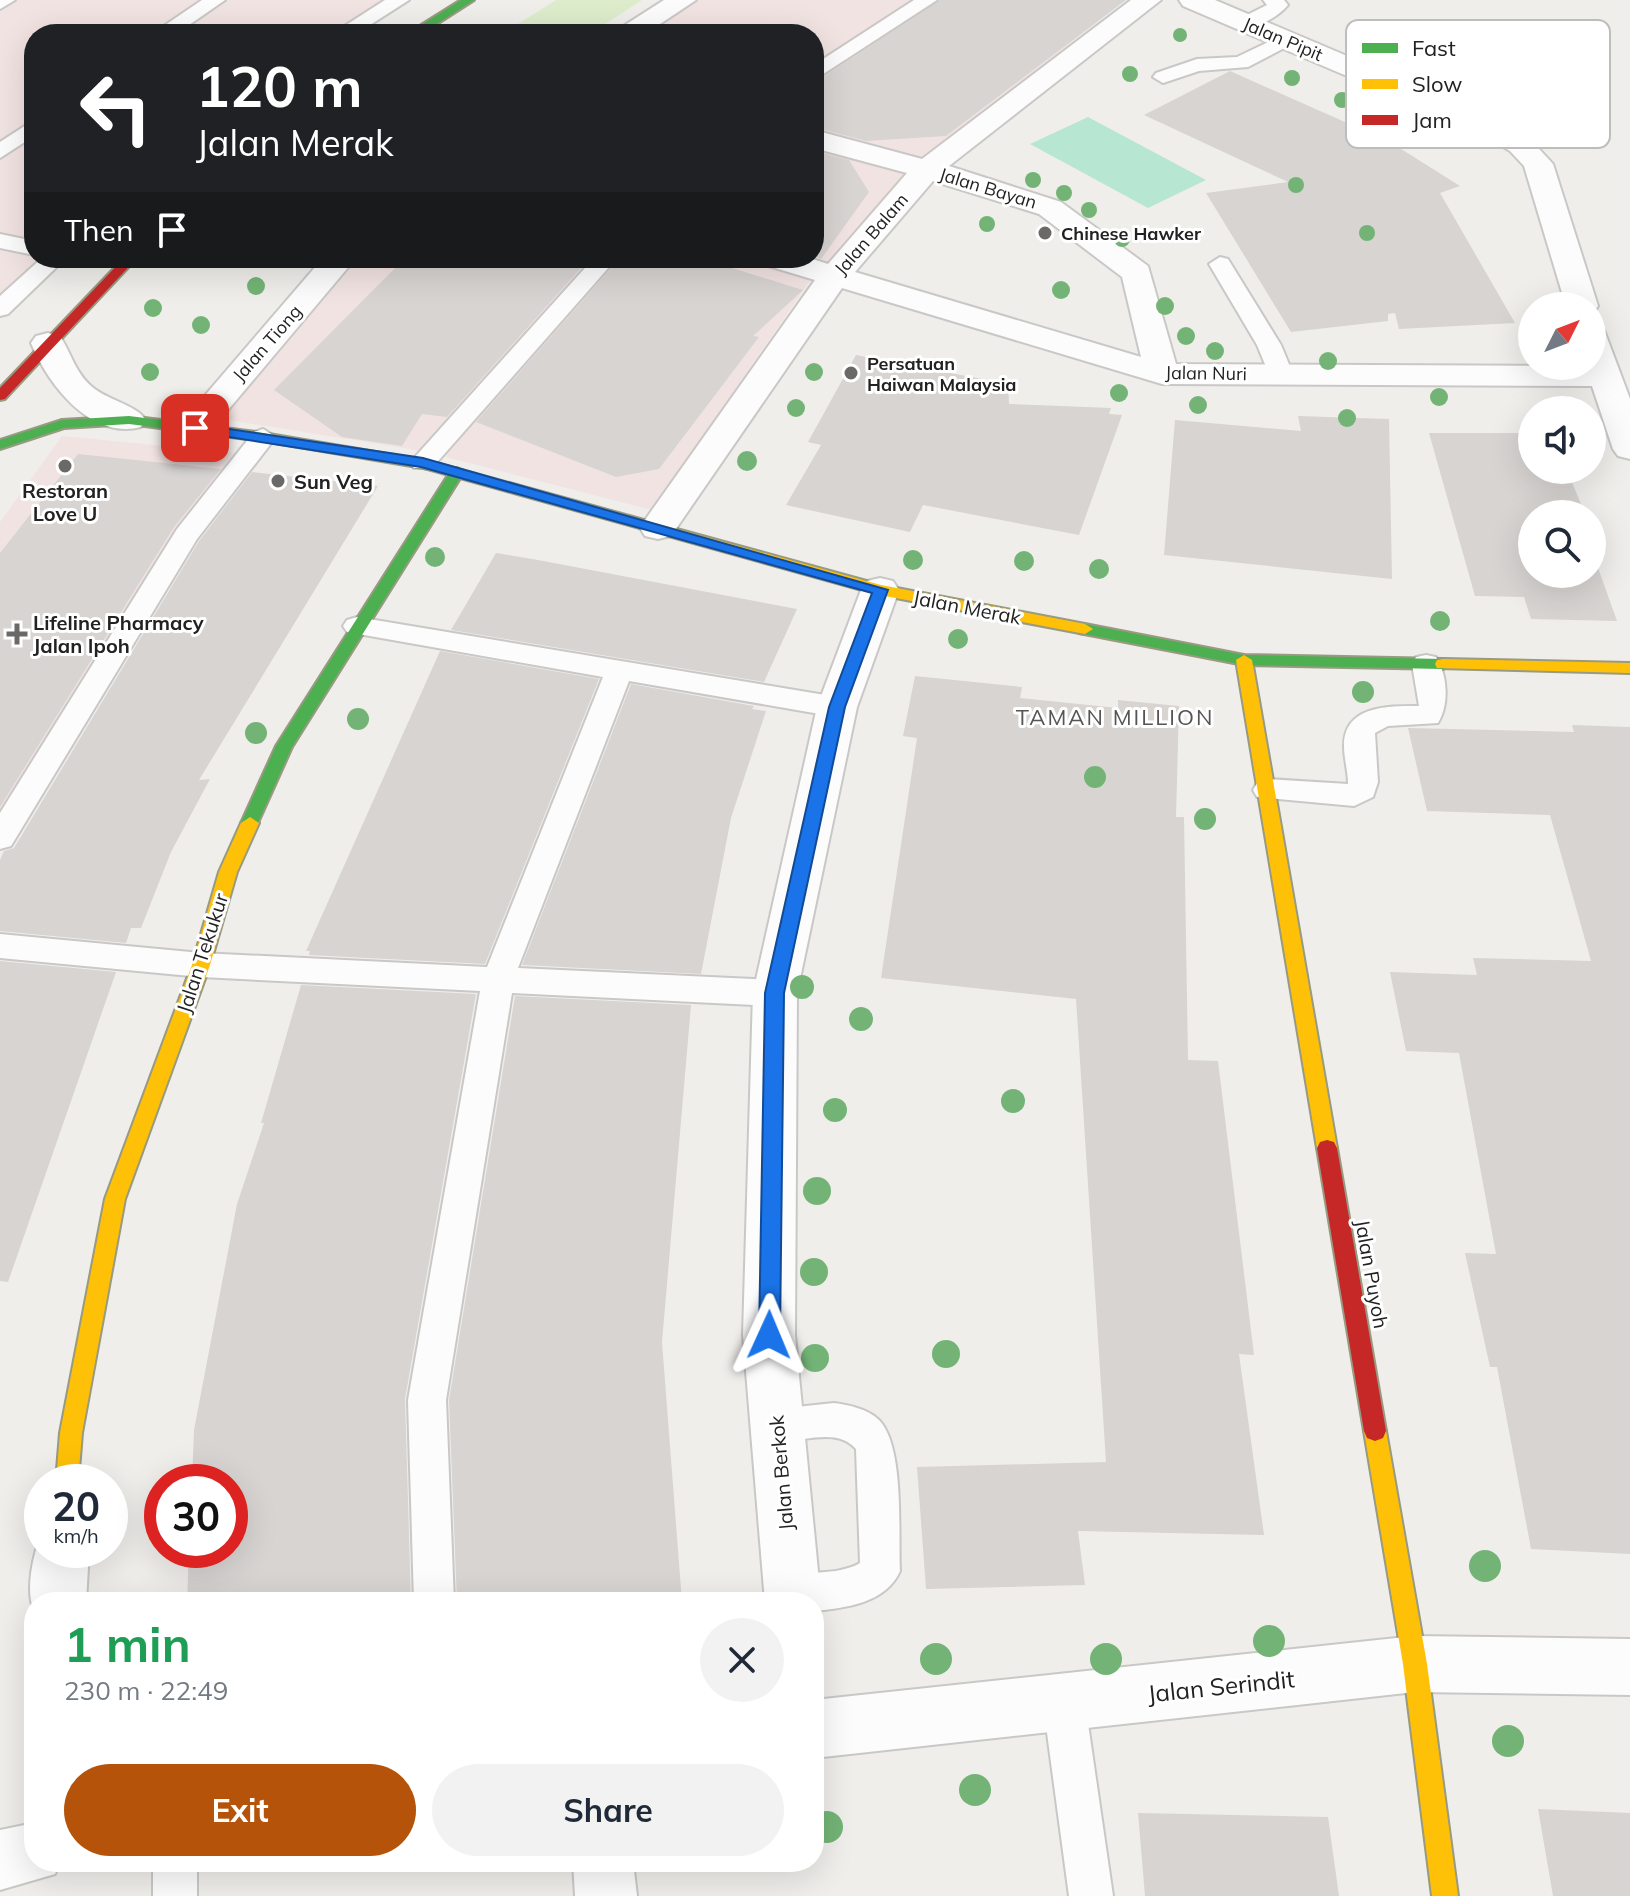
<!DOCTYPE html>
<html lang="en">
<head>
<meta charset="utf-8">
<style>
  :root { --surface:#fff; --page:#f2f2f3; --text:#1f2937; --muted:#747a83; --accent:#b45309 }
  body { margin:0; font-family:Mulish,sans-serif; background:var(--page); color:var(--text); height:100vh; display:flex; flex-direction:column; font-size:30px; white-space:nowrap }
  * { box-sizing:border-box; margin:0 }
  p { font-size:26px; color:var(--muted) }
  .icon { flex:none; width:44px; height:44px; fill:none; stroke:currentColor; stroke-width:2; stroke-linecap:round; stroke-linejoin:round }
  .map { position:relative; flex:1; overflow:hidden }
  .details { position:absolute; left:24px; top:1592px; width:800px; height:280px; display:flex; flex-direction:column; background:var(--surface); border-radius:32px; box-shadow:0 8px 32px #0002 }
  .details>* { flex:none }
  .top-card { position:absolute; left:24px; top:24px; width:800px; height:244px; border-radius:32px; box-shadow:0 8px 32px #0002; background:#202124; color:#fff; overflow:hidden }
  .needle { width:52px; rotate:48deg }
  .buttons { position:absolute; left:1518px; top:292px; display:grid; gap:16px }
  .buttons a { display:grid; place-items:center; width:88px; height:88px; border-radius:50%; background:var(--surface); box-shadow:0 8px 32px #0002; font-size:40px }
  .speed { position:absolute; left:24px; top:1464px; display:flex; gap:16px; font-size:40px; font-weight:700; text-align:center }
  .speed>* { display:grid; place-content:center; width:104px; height:104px; border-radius:50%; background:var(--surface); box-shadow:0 8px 32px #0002; line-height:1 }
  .speed small { font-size:20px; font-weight:400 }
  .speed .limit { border:12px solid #d22; background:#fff; color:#111 }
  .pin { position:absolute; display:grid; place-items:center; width:68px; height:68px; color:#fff; margin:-34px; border-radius:16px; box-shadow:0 4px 12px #0006 }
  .me { position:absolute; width:88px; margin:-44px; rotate:1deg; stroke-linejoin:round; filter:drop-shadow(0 0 6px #0008) }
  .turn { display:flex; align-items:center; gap:28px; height:168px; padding:0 40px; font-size:36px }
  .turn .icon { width:104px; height:104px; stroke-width:2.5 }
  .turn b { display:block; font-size:56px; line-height:68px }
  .then { display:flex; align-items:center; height:76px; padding:0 40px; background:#0003; gap:16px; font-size:30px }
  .round { display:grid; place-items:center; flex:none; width:84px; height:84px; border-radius:42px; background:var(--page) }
  .overview { display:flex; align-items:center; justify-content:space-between; height:136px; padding:0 40px }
  h1 { font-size:48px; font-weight:700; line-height:60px; color:#1e9e55 }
  .button { display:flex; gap:16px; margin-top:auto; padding:16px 40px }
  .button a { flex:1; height:92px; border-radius:48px; background:var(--accent); color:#fff; font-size:32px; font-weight:700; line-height:92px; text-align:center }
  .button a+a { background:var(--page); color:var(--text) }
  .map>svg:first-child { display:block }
</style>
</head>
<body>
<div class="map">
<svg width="1630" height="1896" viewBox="0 0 1630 1896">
  <rect width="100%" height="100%" fill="#f0eeeb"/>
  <path fill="#f1e3e1" d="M17,0H390L334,34H34V258H46L0,299V11Z
    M698,0H1125L903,176L809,282L652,510L422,451L222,419L359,258H814V34H640Z
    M62,436L238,453L0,818V522Z"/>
  <path fill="#ddeccb" d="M556,0H642L590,34H502Z"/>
  <path fill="#b7e6d2" d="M1088,117L1206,180L1148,208L1030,144Z"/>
  <path fill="#d7d4d2" d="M940,0H1126L946,136L866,141L814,127V83Z
    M1230,71L1390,142L1460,186L1440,193L1515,323L1399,329L1395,313L1388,314V321L1291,332L1206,193L1288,182L1144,115Z
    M814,151L849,160L869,192L821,259L814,256Z
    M405,258H590L447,417L422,414L402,446L342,437L274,390Z
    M620,258H700L803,290L753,336L759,337L659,469L616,477L476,422Z
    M856,355L1008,384L1009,404L1111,408L1109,414L1122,415L1079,535L923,505L910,532L786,505L821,445L808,442Z
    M1298,416L1389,419L1392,579L1164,555L1175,420L1301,431Z
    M1429,433H1532V470H1567L1585,514H1532V574H1592V551L1617,621L1531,619L1524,597L1475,596Z
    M78,454L221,469L174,527L0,807V553Z
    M252,472L378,486L199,780L210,779L171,852L141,928H131L126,943L0,931V860L4,851L14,848L199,541Z
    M496,553L538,560L797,609L764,682L451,630Z
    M440,651L599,679L485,964L309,955L310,951H306Z
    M915,676L1022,687L1020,698L1118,708V700L1179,706L1176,817H1184L1188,1060L1218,1061L1254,1355L1239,1354L1264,1535L1078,1531L1085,1585L926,1589L917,1467L1106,1462L1076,999L881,978L917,738L903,736Z
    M631,684L754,706L752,709L766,711L731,818L701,974L522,965Z
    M1572,725L1630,727V1554L1531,1549L1497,1367H1490L1465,1253L1496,1254L1459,1053L1406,1051L1390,972L1477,975L1473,958L1591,961L1550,815L1427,811L1408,728L1574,732Z
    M0,961L116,972L8,1282L0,1281Z
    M301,985L476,994L405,1399L411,1602H187L189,1550H230V1482H192L194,1430L237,1204L264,1123H261Z
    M515,996L691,1005L662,1342L682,1602H457L449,1400Z
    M1538,1809L1630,1813V1896H1553Z
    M1138,1813L1328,1817L1339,1896H1145Z"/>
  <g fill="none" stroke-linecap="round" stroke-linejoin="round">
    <g stroke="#c9c8c7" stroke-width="4">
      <path id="lane" d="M0,0H15L0,9Z
        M202,0H225L176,34H152Z
        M385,0H409L356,34H332Z
        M914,0H937L814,80V65Z
        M1263,0H1284L1288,5C1278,17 1254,31 1239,27L1236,23L1239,19L1267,5Z
        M1459,27L1469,33L1466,37L1371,77H1357L1354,73Z
        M1285,34L1292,36L1295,40L1292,44L1248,67L1199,71L1163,83L1153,77L1156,73L1197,59L1237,57Z
        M34,120V136L0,158V142Z
        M0,234L34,241V255L0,248Z
        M1220,257L1228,259L1281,345L1293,374L1290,379L1281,381L1269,374L1257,345L1209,264Z
        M42,258H66L8,314L0,316V296Z
        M594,258H617L432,468H414L410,463L414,458Z
        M263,429L276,437L197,539L11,846L0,849V813L177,529L254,432Z
        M357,617L837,697L847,700L851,707L847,714L837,717L629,681L518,968L775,980L787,984L791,993L787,1002L775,1006L512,993L446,1400L454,1602H414L408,1400L480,991L201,977L0,958V934L201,953L487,967L603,677L347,632L343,626L347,620Z
        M1426,655L1436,657C1448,676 1449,705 1438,723L1388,726L1375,733L1378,782L1373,797L1354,806L1257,797L1253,790L1257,783L1268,779L1348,784C1348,771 1344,759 1344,746C1344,705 1389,706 1419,706L1412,664L1416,657Z
        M834,1403C849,1405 868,1409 879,1420C905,1447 898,1534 900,1571C886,1603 846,1608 814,1611V1602H776L772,1593L778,1579C803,1569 836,1577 860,1563L856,1449C833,1423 793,1449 763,1438L758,1426L763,1414L777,1409Z
        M1064,1682L1079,1688L1085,1703L1113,1896H1069L1043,1703L1049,1688Z
        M153,1862H197V1896H153Z"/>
    </g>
    <g stroke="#c9c8c7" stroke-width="4">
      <path id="street" d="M664,0H696L645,34H611Z
        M1131,0H1161L949,166L1061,202L1148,266L1176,364L1592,366V327L1604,330L1630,399V459L1618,456L1613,449L1592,386L1162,384L842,288L671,536L658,539L645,536L640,528L645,520L815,280L765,265L760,258H809L828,264L907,173L814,148V130L922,159ZM933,181L1039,214L1122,277L1141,357L855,272Z
        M1179,0H1215L1498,120L1530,139L1553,164L1598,306L1593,313L1592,306H1566L1524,166L1510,151L1478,132L1183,6Z
        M323,258H356L207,435L195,438L183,435L178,428L183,421Z
        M48,333L60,336C71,353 75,372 91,386C106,400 135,404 146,420L141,427C90,440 48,384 31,343L36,336Z
        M880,578L893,581L899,590L857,707L797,993L795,1335L821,1602L814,1618V1602H765L743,1335L753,993L817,707L861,590L867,581Z
        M42,1533V1550H89L86,1602H34V1611C25,1590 33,1554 42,1533Z
        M1415,1636L1630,1639V1695L1415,1692L814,1758V1700Z
        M34,1823V1862H60L55,1874L0,1890V1830Z
        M573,1862H633L637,1896H575Z"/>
    </g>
    <g stroke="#999a82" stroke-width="4">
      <path id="fast" d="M461,0H474L421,34H407Z
        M129,416L263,433L429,461L436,465L429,469L263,441L129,424L64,428L0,449V440L62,420Z
        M457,468L464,472L292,747L256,827H244L241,823L276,746L450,472Z
        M1085,624L1244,655L1443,659L1451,664L1443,669L1244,665L1079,633L1077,629Z"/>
    </g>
    <g stroke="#999a82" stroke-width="4">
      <path id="slow" d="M429,461L881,585L1085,624L1093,629L1085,634L880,595L424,468V462Z
        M1244,655L1252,660L1337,1148L1334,1154L1327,1156L1320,1154L1317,1148L1236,660Z
        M1443,659L1630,663V673L1437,668L1435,664L1437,660Z
        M250,817L259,823L237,872L210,965L125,1199L82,1433L78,1482H56L60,1433L105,1199L192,965L219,872L241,823Z
        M1375,1421L1383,1424L1386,1431L1427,1664L1458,1896H1432L1403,1664L1364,1431L1367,1424Z"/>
    </g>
    <g stroke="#999a82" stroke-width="4">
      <path id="jam" d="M124,258H137L5,399L0,400V388Z
        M1327,1140L1334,1142L1337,1148L1386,1431L1383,1438L1375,1441L1367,1438L1364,1431L1317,1148L1320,1142Z"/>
    </g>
    <use href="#lane" fill="#fdfcfc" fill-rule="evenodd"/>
    <use href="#street" fill="#fdfcfc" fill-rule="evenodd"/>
    <use href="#fast" fill="#4caf50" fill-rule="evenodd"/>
    <use href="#slow" fill="#ffc107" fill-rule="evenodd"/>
    <use href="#jam" fill="#c62828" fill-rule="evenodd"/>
  </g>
  <g fill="#73b476">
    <circle cx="1180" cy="35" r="7"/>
    <circle cx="1130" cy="74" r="8"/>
    <circle cx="1292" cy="78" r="8"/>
    <circle cx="1342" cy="100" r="8"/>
    <circle cx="1033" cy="180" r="8"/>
    <circle cx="1296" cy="185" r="8"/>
    <circle cx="1064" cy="193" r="8"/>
    <circle cx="1089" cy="210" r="8"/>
    <circle cx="987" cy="224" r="8"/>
    <circle cx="1367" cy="233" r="8"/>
    <circle cx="1122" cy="239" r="8"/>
    <circle cx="256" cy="286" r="9"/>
    <circle cx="1061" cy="290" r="9"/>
    <circle cx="1165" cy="306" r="9"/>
    <circle cx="153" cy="308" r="9"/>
    <circle cx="201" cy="325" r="9"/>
    <circle cx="1186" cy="336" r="9"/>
    <circle cx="1215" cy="351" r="9"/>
    <circle cx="1328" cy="361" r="9"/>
    <circle cx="150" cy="372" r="9"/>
    <circle cx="814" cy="372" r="9"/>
    <circle cx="1119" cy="393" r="9"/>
    <circle cx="1439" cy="397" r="9"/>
    <circle cx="1198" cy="405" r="9"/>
    <circle cx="796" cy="408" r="9"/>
    <circle cx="1347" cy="418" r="9"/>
    <circle cx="747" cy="461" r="10"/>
    <circle cx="435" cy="557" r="10"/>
    <circle cx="913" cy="560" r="10"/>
    <circle cx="1024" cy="561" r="10"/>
    <circle cx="1099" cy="569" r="10"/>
    <circle cx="1440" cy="621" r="10"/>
    <circle cx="958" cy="639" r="10"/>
    <circle cx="1363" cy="692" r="11"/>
    <circle cx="358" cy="719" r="11"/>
    <circle cx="256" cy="733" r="11"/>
    <circle cx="1095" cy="777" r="11"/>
    <circle cx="1205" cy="819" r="11"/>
    <circle cx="802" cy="987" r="12"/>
    <circle cx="861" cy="1019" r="12"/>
    <circle cx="1013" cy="1101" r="12"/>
    <circle cx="835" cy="1110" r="12"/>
    <circle cx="817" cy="1191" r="14"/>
    <circle cx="814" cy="1272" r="14"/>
    <circle cx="946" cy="1354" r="14"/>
    <circle cx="815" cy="1358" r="14"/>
    <circle cx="1485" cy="1566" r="16"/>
    <circle cx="1269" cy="1641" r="16"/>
    <circle cx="936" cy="1659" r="16"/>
    <circle cx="1106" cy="1659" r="16"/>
    <circle cx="1508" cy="1741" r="16"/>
    <circle cx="975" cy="1790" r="16"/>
    <circle cx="827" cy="1827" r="16"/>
  </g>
  <path fill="#1a73e8" stroke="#114b97" stroke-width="2" d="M195,424L423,458L888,590L845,707L784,993L780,1335L777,1342H762L759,1335L765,993L829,707L872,593L421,467L190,431V425Z"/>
  <g fill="#6a6968" stroke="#fff" stroke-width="3">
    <circle cx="1045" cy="233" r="8"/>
    <circle cx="851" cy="373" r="8"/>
    <circle cx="65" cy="466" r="8"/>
    <circle cx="278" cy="481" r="8"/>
    <path d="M13 622h8v8h8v8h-8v8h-8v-8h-8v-8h8z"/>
  </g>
  <g text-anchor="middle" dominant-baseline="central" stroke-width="6" stroke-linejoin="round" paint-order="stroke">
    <g font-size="18" fill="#222" stroke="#fff">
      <text transform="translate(1283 39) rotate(23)">Jalan Pipit</text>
      <text transform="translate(988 188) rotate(17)">Jalan Bayan</text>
      <text transform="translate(871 234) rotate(-49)">Jalan Balam</text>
      <text transform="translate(267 343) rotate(-49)">Jalan Tiong</text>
      <text transform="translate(1206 373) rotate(1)">Jalan Nuri</text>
    </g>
    <g font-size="18" font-weight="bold" fill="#222" stroke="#fff" text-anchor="start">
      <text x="1061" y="233">Chinese Hawker</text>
      <text x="867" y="363">Persatuan<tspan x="867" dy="21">Haiwan Malaysia</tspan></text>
    </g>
    <g font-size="20" font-weight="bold" fill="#222" stroke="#fff" text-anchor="start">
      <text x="294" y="481">Sun Veg</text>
      <text x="65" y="490" text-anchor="middle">Restoran<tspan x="65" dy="23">Love U</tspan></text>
      <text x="33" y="622">Lifeline Pharmacy<tspan x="33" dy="23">Jalan Ipoh</tspan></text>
    </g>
    <g font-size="20" fill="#222" stroke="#fff">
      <text transform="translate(967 607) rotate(11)">Jalan Merak</text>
      <text transform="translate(202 953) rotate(-72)">Jalan Tekukur</text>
      <text transform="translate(1372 1274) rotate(80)">Jalan Puyoh</text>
      <text transform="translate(781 1473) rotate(-95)">Jalan Berkok</text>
    </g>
    <g font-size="22" letter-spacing="2" fill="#555" stroke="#fff">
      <text x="1115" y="717">TAMAN MILLION</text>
    </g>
    <g font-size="24" fill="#222" stroke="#fff">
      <text transform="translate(1221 1686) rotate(-6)">Jalan Serindit</text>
    </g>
  </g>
  <rect x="1346" y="20" width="264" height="128" rx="12" fill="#fff" stroke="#bdbdbd" stroke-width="2"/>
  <rect x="1362" y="43" width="36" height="10" fill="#4caf50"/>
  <rect x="1362" y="79" width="36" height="10" fill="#ffc107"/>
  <rect x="1362" y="115" width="36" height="10" fill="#c62828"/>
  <g font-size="22" fill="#222">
    <text x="1412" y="56">Fast</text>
    <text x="1412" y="92">Slow</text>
    <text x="1412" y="128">Jam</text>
  </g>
</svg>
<div class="buttons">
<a><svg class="needle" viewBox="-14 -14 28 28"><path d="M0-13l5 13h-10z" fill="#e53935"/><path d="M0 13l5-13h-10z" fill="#747a83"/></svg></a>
<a><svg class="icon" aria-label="sound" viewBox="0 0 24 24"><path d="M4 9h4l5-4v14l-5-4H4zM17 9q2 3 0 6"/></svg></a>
<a><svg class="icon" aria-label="search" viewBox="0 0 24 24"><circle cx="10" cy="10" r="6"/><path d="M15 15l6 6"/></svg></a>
</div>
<div class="speed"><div>20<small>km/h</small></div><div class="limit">30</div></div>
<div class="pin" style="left:195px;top:428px;background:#d93025"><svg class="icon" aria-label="arrive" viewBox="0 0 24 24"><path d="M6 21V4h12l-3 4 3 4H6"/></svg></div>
<svg class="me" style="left:769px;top:1335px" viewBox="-20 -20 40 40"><path d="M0-17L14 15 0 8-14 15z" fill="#1a73e8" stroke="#fff" stroke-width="4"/></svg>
<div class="top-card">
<div class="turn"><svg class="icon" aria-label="left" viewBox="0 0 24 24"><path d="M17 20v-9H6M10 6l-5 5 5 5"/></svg><div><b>120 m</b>Jalan Merak</div></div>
<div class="then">Then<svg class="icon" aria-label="arrive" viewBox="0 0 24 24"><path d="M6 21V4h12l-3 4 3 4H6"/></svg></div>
</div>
<section class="details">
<div class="overview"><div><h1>1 min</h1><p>230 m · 22:49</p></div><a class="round"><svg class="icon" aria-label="close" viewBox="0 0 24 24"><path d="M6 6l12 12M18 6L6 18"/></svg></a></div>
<div class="button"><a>Exit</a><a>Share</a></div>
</section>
</div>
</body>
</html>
